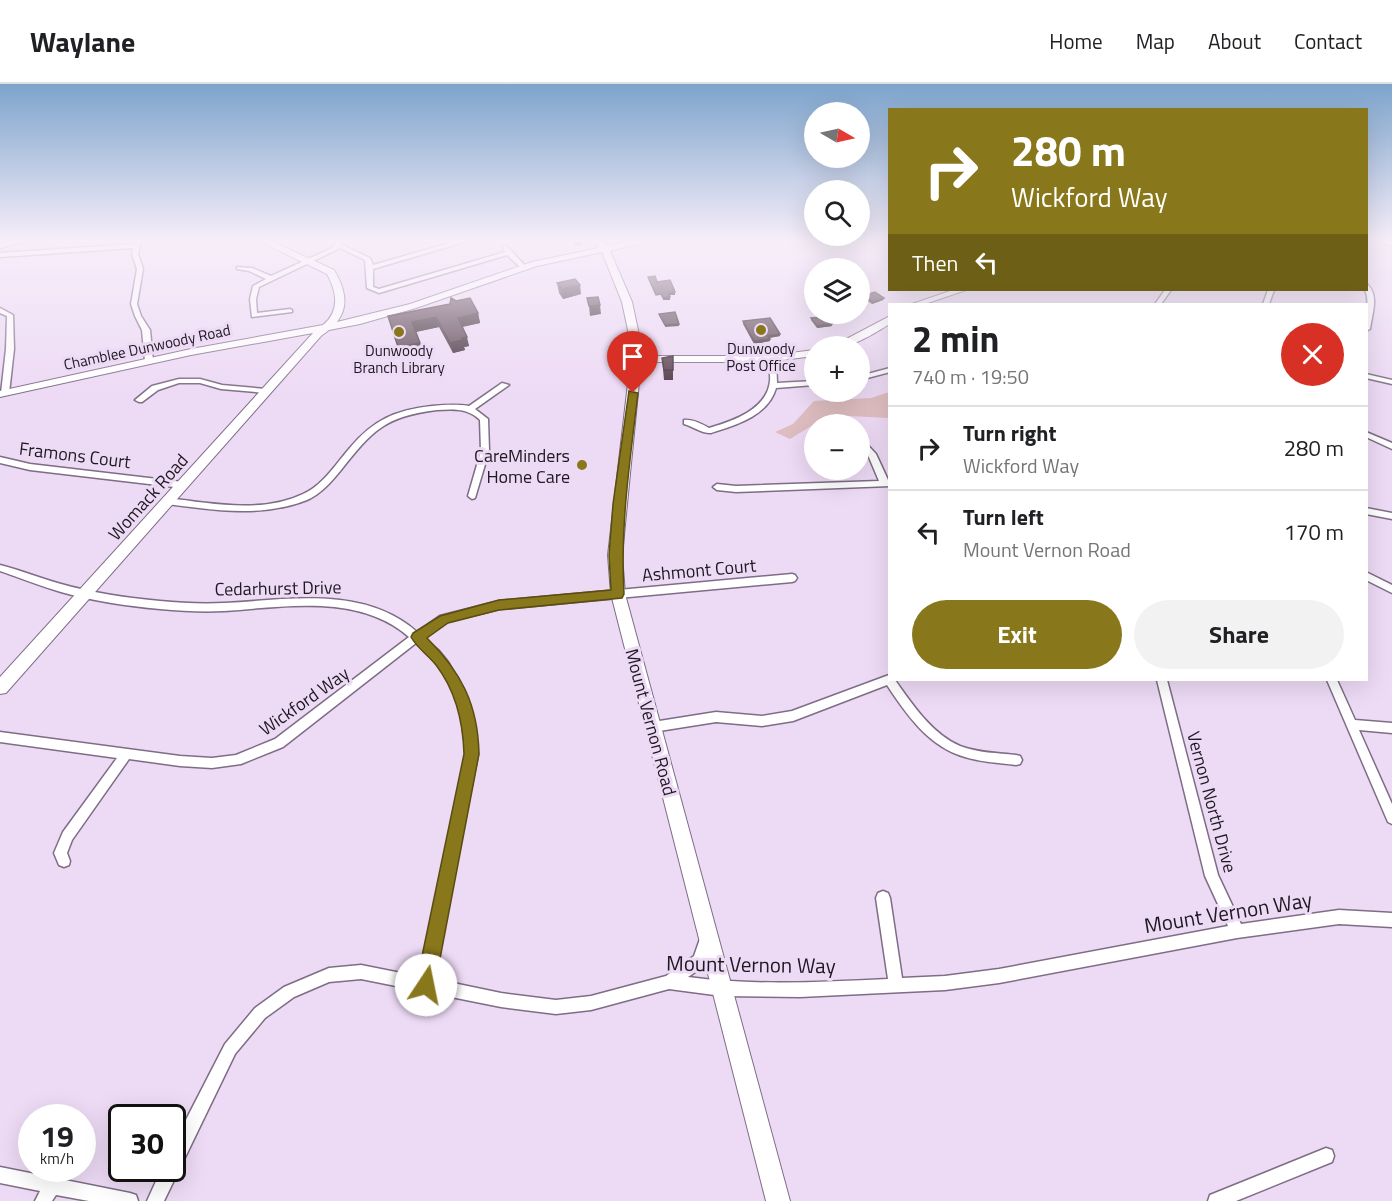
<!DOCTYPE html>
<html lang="en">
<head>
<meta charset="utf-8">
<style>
  :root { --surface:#fff; --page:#f2f2f2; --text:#202124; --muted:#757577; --line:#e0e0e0; --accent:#89771b }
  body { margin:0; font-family:"Titillium Web",sans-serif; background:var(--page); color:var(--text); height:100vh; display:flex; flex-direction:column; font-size:22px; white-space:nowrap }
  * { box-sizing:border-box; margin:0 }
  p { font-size:20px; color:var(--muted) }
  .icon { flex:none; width:33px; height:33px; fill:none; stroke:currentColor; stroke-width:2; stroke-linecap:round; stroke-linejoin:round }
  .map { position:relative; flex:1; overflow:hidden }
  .sheet { position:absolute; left:888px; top:219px; width:480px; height:378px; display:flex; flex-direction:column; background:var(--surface); border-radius:0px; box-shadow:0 6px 24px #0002 }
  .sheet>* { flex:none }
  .banner { position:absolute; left:888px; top:24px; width:480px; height:183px; border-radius:0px; box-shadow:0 6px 24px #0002; background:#89771b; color:#fff; overflow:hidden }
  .needle { width:39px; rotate:99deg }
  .fabs { position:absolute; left:804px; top:18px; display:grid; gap:12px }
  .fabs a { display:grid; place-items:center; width:66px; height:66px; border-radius:50%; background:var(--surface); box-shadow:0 6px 24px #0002; font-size:30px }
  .speed { position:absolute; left:18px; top:1020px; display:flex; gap:12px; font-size:30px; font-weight:700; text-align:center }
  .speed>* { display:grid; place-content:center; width:78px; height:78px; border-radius:50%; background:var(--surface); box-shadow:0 6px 24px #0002; line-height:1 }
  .speed small { font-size:15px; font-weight:400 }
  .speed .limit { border:3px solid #111; border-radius:9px; background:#fff; color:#111 }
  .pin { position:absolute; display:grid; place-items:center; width:51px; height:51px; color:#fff; margin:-62px -26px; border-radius:50% 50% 50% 0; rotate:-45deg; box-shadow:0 0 6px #0007 }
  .pin .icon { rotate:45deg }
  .me { position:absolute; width:66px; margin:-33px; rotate:11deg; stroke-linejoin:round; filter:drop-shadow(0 0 4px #0008) }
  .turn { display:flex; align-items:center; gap:21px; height:126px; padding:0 24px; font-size:27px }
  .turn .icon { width:78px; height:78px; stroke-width:2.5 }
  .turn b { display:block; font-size:42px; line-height:51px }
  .then { display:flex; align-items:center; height:57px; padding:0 24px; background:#0003; gap:12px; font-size:22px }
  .round { display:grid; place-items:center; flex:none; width:63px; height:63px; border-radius:32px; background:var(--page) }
  .head { display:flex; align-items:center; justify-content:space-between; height:102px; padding:0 24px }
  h1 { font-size:36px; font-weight:700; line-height:45px }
  .primary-button { display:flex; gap:12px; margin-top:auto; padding:12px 24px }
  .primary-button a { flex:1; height:69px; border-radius:36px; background:var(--accent); color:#fff; font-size:24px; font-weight:700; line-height:69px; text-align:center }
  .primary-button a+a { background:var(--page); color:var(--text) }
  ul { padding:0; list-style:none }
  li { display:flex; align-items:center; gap:18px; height:84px; padding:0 24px; border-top:2px solid var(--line) }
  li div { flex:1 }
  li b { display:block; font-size:22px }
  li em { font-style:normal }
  header { display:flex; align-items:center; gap:36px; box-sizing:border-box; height:84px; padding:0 30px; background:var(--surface); border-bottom:2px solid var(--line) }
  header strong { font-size:28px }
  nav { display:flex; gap:33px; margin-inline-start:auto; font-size:21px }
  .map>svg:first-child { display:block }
</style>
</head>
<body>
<header>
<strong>Waylane</strong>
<nav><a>Home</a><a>Map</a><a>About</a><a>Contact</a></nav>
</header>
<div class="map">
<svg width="1392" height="1117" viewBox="0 0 1392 1117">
  <rect width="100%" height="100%" fill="#eddaf5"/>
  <path fill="#debdc0" d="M889,308V334L829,331L790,355L775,348L793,340L814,317L871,314Z"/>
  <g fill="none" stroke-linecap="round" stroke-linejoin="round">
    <g stroke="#7e6d85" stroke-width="3">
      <path id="street" d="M16,156H29L0,164V160Z
        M135,156L141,157L138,170L143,185L137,220L141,232L150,246L153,277L149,279L145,277L142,246L135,232L131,220L137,185L132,170L133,164L0,173V169L134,160Z
        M337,156H343L340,160L370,174L373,181L460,156H471L373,185V203L379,205L505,168L503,163L506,161L526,183L521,184L507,171L379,209L367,204L365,176L338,163L336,166L259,203L256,215L257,229L290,225L292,226V228L252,233L250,215L253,202L266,195L249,187L237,185V183L252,184L271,192L332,164Z
        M1366,199C1380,211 1372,229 1370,245L1366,247C1366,234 1370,216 1365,206H1366Z
        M1165,206H1171L1161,220H1155Z
        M1268,206H1274L1269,220H1263Z
        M0,224L13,231L14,265L9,309L5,311L1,309L6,265L7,232L0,229Z
        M769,273L776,275L777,299L814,297V301L776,304C768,332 736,341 711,349C703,350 692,342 684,340V336C692,335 702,340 709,344C732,337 767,326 770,297C771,288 767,282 769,273Z
        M890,284V288L860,296V292Z
        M1366,290L1392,296V300L1366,294Z
        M179,295H200L222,301L266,305L270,307L266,309L221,305L200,299H179L158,306L142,318H139L135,316L152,302Z
        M502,299L509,301L475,325L488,335L489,367L475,414L472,415L468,412L481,367L480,336C468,324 453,325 437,326C385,332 372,347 341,386C331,398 321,410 307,416C261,434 214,426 167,420L163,417L167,414C211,419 261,430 303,410C323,401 335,381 349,365C373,336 395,326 432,322C444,321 456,320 469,322Z
        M1366,348L1392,359V365L1366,353Z
        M860,355L863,356L876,370L888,396H890V402L736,408L717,406L713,403L717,400L736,402L879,397L868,371L860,362Z
        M0,373L30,380L183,398L187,401L183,404L30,386L0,379Z
        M1366,424L1392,429V435L1366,430Z
        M0,481C20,486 40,494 61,500C93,509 127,514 160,517C181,519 202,520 224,519C287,516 364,501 417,548L440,532L499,517L792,490L795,491L797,494L795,497L792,498L499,525L447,538L424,554L439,567L448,578L463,604L472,629L478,670L434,895L501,909L556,916L591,912L666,892L694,872L701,852L706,850L711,852L713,857L704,882L688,893C754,902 821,898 888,895L876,814L878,809L883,807L888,809L890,814L902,894L945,892L999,885L1228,842L1205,792L1157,596H1167L1218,791L1241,840L1339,826L1392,829V843L1339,840L1237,854L999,899L945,906L800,913L722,912L669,905L591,926L556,930L501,923L361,895L329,898L294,913L265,934L235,970L164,1117H147L162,1084H172V1063L225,960L255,924L284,903L329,884L361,881L421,893L466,670L461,629L453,605L440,584L431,573L416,559L283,663L241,680L212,684L180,682L129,675L72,756L67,769L70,777L69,781L64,783L59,781L54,769L63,748L117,674L0,658V648L180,672L212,674L236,671L275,655L409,553C359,509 285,523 224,527C203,528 181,527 160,525C127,522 93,517 61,508C40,502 21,494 0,487Z
        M1366,488L1392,501V509L1366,496Z
        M889,591L890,596H895C912,620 932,650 960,662C978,669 998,669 1016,671L1020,672L1022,676L1020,680L1016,681C999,679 981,678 965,673C929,663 906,630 887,601L793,637L762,642L716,638L653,648L649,646L647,643L649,640L653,638L716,628L762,632L792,627Z
        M1327,596H1337L1355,636L1392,639V649L1359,646L1392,720V740L1388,738Z
        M1326,1064L1332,1066L1334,1072L1332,1078L1236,1117H1208L1210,1111Z
        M0,1083L130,1109L136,1111L138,1117H89L56,1111L52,1117H35L40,1107L0,1099Z"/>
    </g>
    <g stroke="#7e6d85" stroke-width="2">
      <path id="secondary" d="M257,156H269L334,186C344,203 350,221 337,238L410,220L532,178L599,164L593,156H602L607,162L634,156H652L610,167L632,218L642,265L641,272H767L814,266V272L767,278H641L622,471L625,510L790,1117H766L611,510L608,471L632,265L622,218L602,168L537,182L416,224L360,240L329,246L321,252L6,609L0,610V593L313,249L191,271L0,313V307L191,265L323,241C340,227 337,208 327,190Z
        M1369,156H1392V162Z
        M953,206H966L925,220H912Z
        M890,232V240C872,250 854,264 833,262Z"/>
    </g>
    <use href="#street" fill="#fff" fill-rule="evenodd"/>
    <use href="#secondary" fill="#fff" fill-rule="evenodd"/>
  </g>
  <path fill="#4b3642" d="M557,199L581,210L563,215L559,209Z
    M863,212L884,214L883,216L872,220L863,214Z
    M450,220L478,229L480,239L462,243L469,262L464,263L465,266L453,269L439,243L416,248L423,269L401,273L388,232Z
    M811,234L832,240V242L817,244L811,236Z
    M743,237L780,252L769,254L770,257L754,260L743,240Z
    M673,272V296H664L662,274Z"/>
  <path fill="#3d2c36" d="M582,159V161L575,162V160Z
    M580,201L581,210L563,215L562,205Z
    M675,208V211H669V209Z
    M670,213V216H663V214Z
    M884,214L883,216L872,220L873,218Z
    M600,221L601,230L590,232L589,222Z
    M478,229L480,239L461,243L458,234Z
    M436,233L439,243L415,248L412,238Z
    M679,240V242L665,243V241Z
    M832,240V242L817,244V242Z
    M780,250V252L768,254V252Z
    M467,253L469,262L464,263L465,266L453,269L450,259L462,254Z
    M770,255V257L754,260V257Z
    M420,259L423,269L401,273L398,263Z"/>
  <path fill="#573f4d" stroke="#3d2c36" stroke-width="1.5" d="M573,156H581L582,159L575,160Z
    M655,192L657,198L670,196L675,208L669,209L670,213L663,214L661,210L656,211L648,193Z
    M575,195L580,201L562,205L557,199Z
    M875,208L884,214L873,218L863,212Z
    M598,213L600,221L589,222L587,214Z
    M451,214L456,217L470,214L478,229L458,234L467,253L462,254L463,256L450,259L436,233L412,238L420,259L398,263L388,232L450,220Z
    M675,228L679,240L665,241L659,230Z
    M827,233L832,240L817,242L811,234Z
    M770,234L780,250L768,252L770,255L754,257L743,237Z
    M673,272V286H664L662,274Z"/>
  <linearGradient id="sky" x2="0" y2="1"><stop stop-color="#7da4cc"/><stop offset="0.5" stop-color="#f7eefa"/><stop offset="1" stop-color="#f7eefa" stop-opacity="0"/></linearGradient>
  <rect width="1392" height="313" fill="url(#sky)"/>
  <path fill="#89771b" stroke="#594d12" stroke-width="1.5" d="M629,307L638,309C630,377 620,442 624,510L622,514L499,526L448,539L427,554C461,588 478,620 479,670L435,901L432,907L426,910L419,907L416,901L464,670C463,637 456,607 436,581C428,571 417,564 411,553L413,549L440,532L499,516L611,506L609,471L613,420Z"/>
  <g fill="#89771b" stroke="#eddaf5" stroke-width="2">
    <circle cx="761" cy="246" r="6"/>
    <circle cx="399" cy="248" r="6"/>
    <circle cx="582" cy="381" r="6"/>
  </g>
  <g text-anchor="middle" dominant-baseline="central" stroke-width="6" stroke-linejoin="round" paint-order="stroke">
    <g font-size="15" fill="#1f1821" stroke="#eddaf5">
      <text transform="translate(147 263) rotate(-12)">Chamblee Dunwoody Road</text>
    </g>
    <g font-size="15" fill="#1f1821" stroke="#eddaf5">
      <text x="761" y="264">Dunwoody<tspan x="761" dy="17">Post Office</tspan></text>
      <text x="399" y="266">Dunwoody<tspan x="399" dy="17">Branch Library</tspan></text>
    </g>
    <g font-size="18" fill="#1f1821" stroke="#eddaf5">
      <text transform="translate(75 371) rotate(7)">Framons Court</text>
      <text transform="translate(148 413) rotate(-48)">Womack Road</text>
      <text transform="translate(699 486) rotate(-5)">Ashmont Court</text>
      <text transform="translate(278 504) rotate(-1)">Cedarhurst Drive</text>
      <text transform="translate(304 617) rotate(-35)">Wickford Way</text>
      <text transform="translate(651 638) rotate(75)">Mount Vernon Road</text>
      <text transform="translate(1212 718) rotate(75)">Vernon North Drive</text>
    </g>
    <g font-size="18" fill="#1f1821" stroke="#eddaf5" text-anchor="end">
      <text x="570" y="371">CareMinders<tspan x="570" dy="21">Home Care</tspan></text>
    </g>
    <g font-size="21" fill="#1f1821" stroke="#eddaf5">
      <text transform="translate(1228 828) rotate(-9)">Mount Vernon Way</text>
      <text transform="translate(751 880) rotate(1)">Mount Vernon Way</text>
    </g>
  </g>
</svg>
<div class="fabs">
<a><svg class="needle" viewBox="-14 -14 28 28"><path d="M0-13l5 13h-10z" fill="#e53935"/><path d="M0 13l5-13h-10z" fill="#757577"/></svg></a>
<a><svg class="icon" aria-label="search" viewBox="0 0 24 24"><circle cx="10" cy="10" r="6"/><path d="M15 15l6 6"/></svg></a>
<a><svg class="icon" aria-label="layers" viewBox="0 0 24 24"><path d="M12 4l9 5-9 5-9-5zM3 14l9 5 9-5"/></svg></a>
<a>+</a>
<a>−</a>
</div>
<div class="speed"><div>19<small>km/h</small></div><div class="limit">30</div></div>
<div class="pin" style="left:633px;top:309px;background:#d93025"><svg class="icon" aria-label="arrive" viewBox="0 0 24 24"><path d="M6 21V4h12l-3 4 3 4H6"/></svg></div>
<svg class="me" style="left:426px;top:901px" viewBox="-20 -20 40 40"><circle r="19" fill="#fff"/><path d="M0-13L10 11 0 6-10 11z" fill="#89771b"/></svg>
<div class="banner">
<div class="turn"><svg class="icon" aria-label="right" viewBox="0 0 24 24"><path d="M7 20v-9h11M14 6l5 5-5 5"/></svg><div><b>280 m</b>Wickford Way</div></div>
<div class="then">Then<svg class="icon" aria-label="left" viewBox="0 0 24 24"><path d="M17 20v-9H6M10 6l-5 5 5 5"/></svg></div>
</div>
<section class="sheet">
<div class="head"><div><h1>2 min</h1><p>740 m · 19:50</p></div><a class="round" style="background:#d93025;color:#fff"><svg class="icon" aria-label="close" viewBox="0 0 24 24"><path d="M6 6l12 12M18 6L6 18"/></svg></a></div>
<ul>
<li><svg class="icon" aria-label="right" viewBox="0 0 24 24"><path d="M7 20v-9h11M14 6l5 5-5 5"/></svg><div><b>Turn right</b><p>Wickford Way</p></div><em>280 m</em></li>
<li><svg class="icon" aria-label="left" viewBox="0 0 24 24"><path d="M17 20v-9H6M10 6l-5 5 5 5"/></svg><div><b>Turn left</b><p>Mount Vernon Road</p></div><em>170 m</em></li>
</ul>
<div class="primary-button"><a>Exit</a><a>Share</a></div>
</section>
</div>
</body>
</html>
